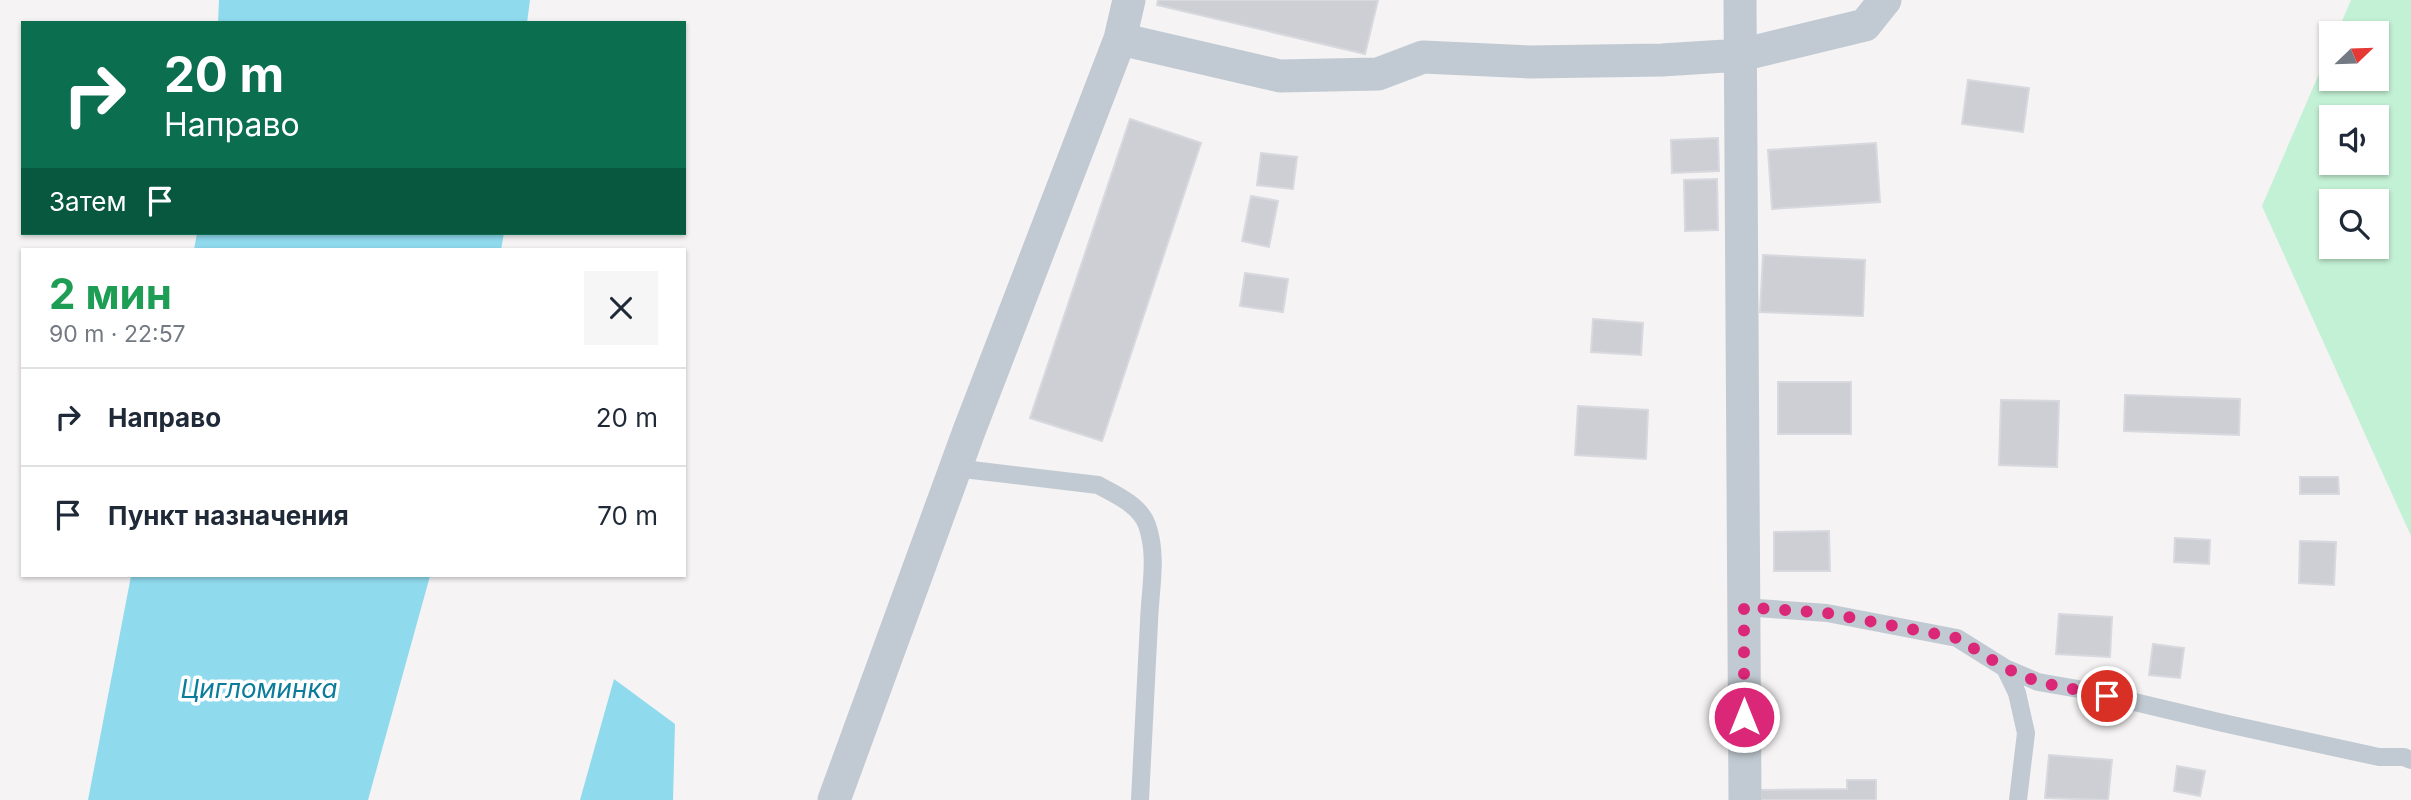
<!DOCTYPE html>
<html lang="ru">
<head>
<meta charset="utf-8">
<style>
  :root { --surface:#fff; --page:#f6f6f7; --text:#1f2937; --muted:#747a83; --line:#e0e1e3 }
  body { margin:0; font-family:Inter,sans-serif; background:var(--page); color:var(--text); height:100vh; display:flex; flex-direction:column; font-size:26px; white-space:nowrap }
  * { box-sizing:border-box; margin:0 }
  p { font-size:23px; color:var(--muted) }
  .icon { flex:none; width:38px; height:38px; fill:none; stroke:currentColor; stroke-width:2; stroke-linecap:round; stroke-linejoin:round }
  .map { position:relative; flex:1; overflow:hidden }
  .side { position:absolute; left:21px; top:248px; width:665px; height:329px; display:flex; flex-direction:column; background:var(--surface); border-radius:0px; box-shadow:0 2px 5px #0004 }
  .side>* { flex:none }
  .guide { position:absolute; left:21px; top:21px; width:665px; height:214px; border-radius:0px; box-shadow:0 2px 5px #0004; background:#0b6e4f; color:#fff; overflow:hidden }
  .needle { width:46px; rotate:67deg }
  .fabs { position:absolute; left:2319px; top:21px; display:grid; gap:14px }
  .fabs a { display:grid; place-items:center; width:70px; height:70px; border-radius:0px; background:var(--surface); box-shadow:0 2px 5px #0004; font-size:35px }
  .pin { position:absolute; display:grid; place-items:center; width:60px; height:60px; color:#fff; margin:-30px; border:4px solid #fff; border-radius:50%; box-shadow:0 2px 7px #0007 }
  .me { position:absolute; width:77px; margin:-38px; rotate:0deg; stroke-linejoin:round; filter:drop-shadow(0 0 5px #0008) }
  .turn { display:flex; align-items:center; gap:24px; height:147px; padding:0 28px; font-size:32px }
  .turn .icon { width:91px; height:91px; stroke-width:2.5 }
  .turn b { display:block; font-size:49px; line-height:60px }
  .then { display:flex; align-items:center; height:66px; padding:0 28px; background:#0003; gap:14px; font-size:26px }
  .round { display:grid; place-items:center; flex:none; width:74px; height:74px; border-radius:0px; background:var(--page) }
  .summary { display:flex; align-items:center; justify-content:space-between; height:119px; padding:0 28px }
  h1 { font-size:42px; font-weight:700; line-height:52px; color:#1e9e55 }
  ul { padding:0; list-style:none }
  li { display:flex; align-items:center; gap:21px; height:98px; padding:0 28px; border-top:2px solid var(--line) }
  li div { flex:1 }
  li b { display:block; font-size:26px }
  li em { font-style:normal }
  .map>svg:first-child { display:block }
</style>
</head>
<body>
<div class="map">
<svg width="2411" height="800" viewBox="0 0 2411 800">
  <rect width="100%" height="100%" fill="#f5f3f3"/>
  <path fill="#c3f1d5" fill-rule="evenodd" d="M2351,0H2411V536L2262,206L2331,46V79H2376V33H2337ZM2331,117H2376V163H2331ZM2331,201H2376V247H2331Z"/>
  <path fill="#90daee" d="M219,0H530L527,23H218Z
    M197,233H504L501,250H194Z
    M131,576H430L368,800H88Z
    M614,679L675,724L673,800H580Z"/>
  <path fill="#cdcfd5" stroke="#d7d9de" stroke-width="2" d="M1158,0H1378L1365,54L1157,5Z
    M1968,80L2029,88L2023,132L1962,124Z
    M1130,119L1201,143L1102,441L1030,418Z
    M1718,138L1719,171L1672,173L1671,140Z
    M1876,143L1880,202L1772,209L1768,150Z
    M1261,153L1297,157L1293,189L1257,185Z
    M1717,179L1718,230L1685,231L1684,180Z
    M1251,196L1278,201L1269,247L1242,241Z
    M1763,255L1865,260L1863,316L1760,312Z
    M1245,273L1288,279L1283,312L1240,306Z
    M1593,319L1643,323L1641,355L1591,352Z
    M1778,382H1851V434H1778Z
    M2125,395L2240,399L2239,435L2124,431Z
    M2001,400L2059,401L2057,467L1999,465Z
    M1578,406L1648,410L1646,459L1575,455Z
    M2300,477H2338L2339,494H2300Z
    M1829,531L1830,571H1774V532Z
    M2175,538L2210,540L2209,564L2174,562Z
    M2300,541L2336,542L2334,585L2299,583Z
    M2059,614L2112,617L2110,657L2056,654Z
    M2153,644L2184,648L2180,678L2149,675Z
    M2049,755L2112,760L2108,800L2045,798Z
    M2177,766L2205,771L2200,796L2174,791Z
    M1847,780H1876V800H1761V790L1847,789Z"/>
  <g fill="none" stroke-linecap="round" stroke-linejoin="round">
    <path stroke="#c1cad2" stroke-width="18" d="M955,468L1098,485C1115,494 1140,505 1147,525C1158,556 1150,589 1149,622C1146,681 1143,741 1140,800
      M1744,607L1827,613L1957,638L2005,668L2017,693L2026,733L2018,800
      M2005,668L2038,682L2084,690L2223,723L2379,757H2404L2411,760"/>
    <path stroke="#c1cad2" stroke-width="33" d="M1740,0L1745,800
      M1120,39L1280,76L1378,74L1423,57L1530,62L1662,60L1741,55L1865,25L1885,0
      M834,800L969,431L1120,39L1129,0"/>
  </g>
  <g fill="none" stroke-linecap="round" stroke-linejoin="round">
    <path stroke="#db2777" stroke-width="12" stroke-dasharray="0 21.6" d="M1744,717V607L1827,613L1957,638L2005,668L2038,682L2107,696"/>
  </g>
  <g text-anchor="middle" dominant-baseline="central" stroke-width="7" stroke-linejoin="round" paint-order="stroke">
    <g font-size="26" font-style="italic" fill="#0c7c9b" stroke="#fff">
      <text x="259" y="688">Цигломинка</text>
    </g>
  </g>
</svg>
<div class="fabs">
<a><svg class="needle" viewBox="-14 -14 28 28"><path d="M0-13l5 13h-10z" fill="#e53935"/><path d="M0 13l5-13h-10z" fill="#747a83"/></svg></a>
<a><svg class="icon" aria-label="sound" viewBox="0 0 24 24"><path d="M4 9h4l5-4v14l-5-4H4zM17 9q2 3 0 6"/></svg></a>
<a><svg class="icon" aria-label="search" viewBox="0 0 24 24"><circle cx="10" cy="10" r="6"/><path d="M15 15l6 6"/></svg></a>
</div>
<div class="pin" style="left:2107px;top:696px;background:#d93025"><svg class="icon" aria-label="arrive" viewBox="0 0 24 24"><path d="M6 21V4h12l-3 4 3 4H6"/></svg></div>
<svg class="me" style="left:1744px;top:717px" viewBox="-20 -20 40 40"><circle r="17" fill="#db2777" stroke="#fff" stroke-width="3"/><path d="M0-11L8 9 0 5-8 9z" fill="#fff"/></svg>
<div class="guide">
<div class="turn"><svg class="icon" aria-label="right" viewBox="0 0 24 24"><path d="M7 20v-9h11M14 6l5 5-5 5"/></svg><div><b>20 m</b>Направо</div></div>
<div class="then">Затем<svg class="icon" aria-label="arrive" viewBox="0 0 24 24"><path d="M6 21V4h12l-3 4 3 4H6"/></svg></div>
</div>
<section class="side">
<div class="summary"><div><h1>2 мин</h1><p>90 m · 22:57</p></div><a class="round"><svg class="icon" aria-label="close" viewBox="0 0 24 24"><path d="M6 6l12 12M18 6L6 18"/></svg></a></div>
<ul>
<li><svg class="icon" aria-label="right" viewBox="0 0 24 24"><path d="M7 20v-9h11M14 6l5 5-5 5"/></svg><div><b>Направо</b></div><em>20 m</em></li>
<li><svg class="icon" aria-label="arrive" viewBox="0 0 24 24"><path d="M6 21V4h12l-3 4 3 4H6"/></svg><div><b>Пункт назначения</b></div><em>70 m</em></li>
</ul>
</section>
</div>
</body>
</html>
